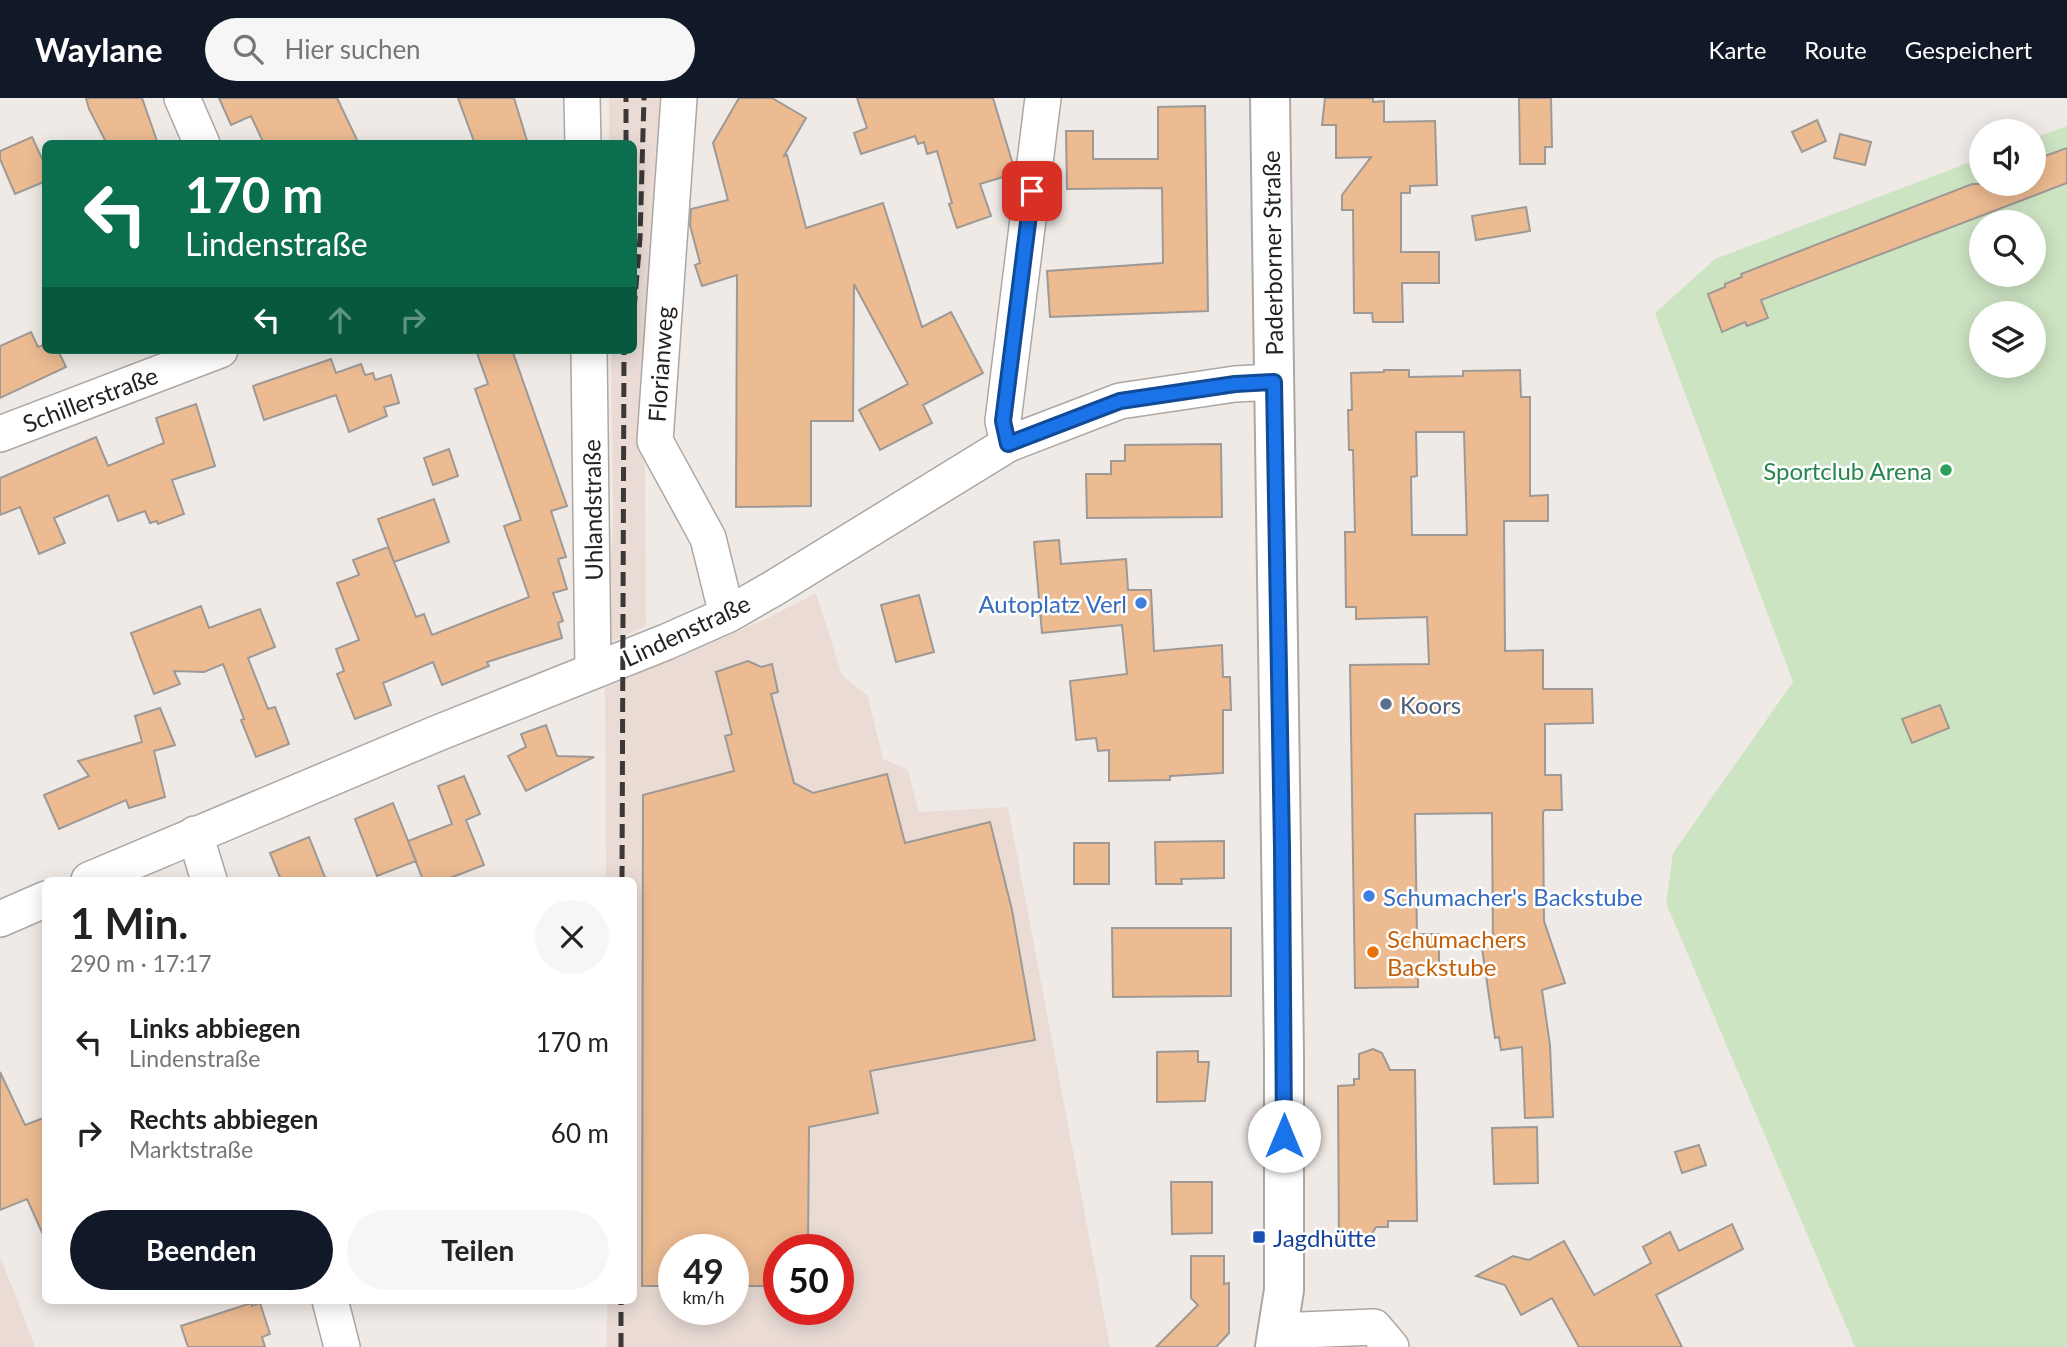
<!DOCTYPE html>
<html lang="de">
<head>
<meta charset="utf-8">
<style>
  :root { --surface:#fff; --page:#f6f6f6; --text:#222; --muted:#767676; --accent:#111827 }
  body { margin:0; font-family:Lato,sans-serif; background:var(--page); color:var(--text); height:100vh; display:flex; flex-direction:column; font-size:26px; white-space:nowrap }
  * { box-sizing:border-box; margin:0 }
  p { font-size:23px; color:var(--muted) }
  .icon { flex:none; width:38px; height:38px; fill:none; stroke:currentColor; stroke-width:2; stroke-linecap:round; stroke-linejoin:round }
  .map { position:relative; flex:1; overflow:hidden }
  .sheet { position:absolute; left:42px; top:779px; width:595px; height:427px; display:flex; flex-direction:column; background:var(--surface); border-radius:10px; box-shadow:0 4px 18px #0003 }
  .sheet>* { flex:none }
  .guide { position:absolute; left:42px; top:42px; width:595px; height:214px; border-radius:10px; box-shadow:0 4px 18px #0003; background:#0b6e4f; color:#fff; overflow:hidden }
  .buttons { position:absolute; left:1969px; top:21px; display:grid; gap:14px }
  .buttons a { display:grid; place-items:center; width:77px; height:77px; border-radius:50%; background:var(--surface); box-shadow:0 4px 18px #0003; font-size:35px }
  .speed { position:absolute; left:658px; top:1136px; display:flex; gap:14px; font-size:35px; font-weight:700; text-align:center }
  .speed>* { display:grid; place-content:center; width:91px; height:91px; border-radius:50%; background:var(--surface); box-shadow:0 4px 18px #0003; line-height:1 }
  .speed small { font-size:18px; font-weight:400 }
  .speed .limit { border:10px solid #d22; background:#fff; color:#111 }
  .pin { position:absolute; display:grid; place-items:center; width:60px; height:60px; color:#fff; margin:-30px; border-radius:14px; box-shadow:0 4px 10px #0006 }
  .me { position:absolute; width:77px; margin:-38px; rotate:0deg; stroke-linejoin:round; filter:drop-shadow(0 0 5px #0008) }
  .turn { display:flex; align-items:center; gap:24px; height:147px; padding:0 28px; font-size:32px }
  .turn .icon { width:91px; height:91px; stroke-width:2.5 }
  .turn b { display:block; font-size:49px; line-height:60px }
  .lanes { display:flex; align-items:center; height:66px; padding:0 28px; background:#0003; justify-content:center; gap:35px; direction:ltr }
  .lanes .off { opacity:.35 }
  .round { display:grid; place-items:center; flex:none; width:74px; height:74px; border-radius:37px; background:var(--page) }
  .overview { display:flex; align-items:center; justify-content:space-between; height:119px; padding:0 28px }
  h1 { font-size:42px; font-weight:700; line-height:52px }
  .primary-button { display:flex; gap:14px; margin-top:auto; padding:14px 28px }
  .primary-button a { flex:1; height:80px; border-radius:42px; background:var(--accent); color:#fff; font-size:28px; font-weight:700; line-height:80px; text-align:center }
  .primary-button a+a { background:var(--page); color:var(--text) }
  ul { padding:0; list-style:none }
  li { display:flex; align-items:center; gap:21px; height:91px; padding:0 28px }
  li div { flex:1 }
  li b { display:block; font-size:26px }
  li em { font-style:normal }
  header { display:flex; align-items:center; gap:42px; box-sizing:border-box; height:98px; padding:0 35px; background:var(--accent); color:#fff }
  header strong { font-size:33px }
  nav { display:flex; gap:38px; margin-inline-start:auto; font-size:24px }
  .search { width:490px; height:63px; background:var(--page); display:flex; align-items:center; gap:18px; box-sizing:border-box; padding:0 24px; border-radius:38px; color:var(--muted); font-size:26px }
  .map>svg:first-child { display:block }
</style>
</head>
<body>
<header>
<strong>Waylane</strong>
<div class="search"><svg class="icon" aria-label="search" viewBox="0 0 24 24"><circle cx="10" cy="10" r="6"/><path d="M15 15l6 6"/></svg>Hier suchen</div>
<nav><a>Karte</a><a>Route</a><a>Gespeichert</a></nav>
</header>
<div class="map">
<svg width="2067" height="1249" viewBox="0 0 2067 1249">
  <rect width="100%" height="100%" fill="#f0eae6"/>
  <path fill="#eadcd5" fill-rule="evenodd" d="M609,0H659L657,190L644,236L646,528L607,545L613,418L611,252H634V46L609,45Z
    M816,495L842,577L868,598L883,661L908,672L919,714L1008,709L1110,1249H607V1202H634V782H606L605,590L766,521ZM674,1152H733V1211H674ZM779,1152H838V1211H779Z
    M0,1159L15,1196L35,1249H0Z"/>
  <path fill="#cde4c2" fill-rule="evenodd" d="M2067,28V1249H1855L1666,805L1673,755L1793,584L1655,215L1715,161L1981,60V86H2034V40ZM1981,124H2034V177H1981ZM1981,215H2034V268H1981Z"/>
  <path fill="#ecbb92" stroke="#9e9995" stroke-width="2" fill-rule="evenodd" d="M86,0H142L158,46H107L89,11Z
    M219,0H337L359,46H264L251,18L231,27Z
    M458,0H514L528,46H475Z
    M739,0H772L806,20L784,58L787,57L806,130L883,105L922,229L951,214L983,275L923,307L932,325L880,352L859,312L908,286L854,186L853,323H811V408L736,409L737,177L702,188L695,167L700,165L690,127L691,111L728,102L713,45Z
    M857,0H993L1014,70L1013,76L980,86L991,118L957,130L949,106L952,105L937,53L927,56L924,44L918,46L915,38L861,56L854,35L867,30Z
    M1325,0H1373V4L1384,3V24L1435,23L1437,87L1410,88V95H1401V154H1439V185H1402L1403,224H1373L1372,215H1354L1353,112H1342V97L1371,59L1336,60V27H1322Z
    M1519,0H1551L1552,49H1545V66H1520Z
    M1205,8L1208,213L1050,219L1047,173L1163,165L1162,90L1067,91L1066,33H1093V61H1158V9Z
    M1817,22L1826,43L1802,54L1792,34Z
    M1840,36L1871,44L1865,67L1834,60Z
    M32,39L46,69V83L15,96L0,61V53Z
    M2067,50V85L1761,202L1768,220L1747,228L1745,224L1722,234L1708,196L1725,189V186L1742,179L1741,176L1972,86H2034V62Z
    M1526,109L1530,133L1476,142L1472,118Z
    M31,234L38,249L46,246V252H58L66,269L0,300V248Z
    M476,252H512L567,408L551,413L566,459L558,461L567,491L553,495L563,523L558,525L562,540L487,564L489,568L442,587L433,564L383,585L391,607L355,621L337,576L344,573L336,551L359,542L337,485L359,477L353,462L388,449L416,519L424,516L432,537L529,499L504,428L521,422L475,291L488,286Z
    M331,261L336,275L361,266L365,277L373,275L375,282L391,277L399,305L384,309L387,318L349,334L336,297L264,322L253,288Z
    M1384,272H1409V279L1463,278V273L1520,272L1521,299H1530V398L1548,397V423H1504L1505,553L1543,552V591H1592L1593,625L1545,626V677H1561L1562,712H1545L1543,714L1544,823L1565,885L1542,892L1550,947L1553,1019L1525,1020L1522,949L1501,952L1499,939L1495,940L1482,850H1493L1492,715L1415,716L1417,836H1439V865H1418V889L1355,890L1350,567L1429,566L1427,519L1356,521V509H1346L1345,434H1355L1353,352H1349L1348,312H1352L1351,275L1384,274ZM1416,334H1464L1467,437H1412L1411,379L1417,378Z
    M196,306L215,368L172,382L184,416L158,426L157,423L150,425L145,413L118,423L108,397L54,420L65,445L39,456L20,409L0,417V380L96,339L108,368L164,345L156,320Z
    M1221,346L1222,419L1087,420L1086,376H1111V363H1125V347Z
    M449,351L458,378L433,387L424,360Z
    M434,401L449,444L394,464L378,421Z
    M1059,442L1061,466L1126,461L1128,492H1151L1154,553L1222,547L1223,579H1230L1231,612H1223V675L1170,678V682L1109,683V652L1098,653L1096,640L1076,642L1070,583L1127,576L1122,527L1042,535L1034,444Z
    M919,497L934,554L896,564L881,507Z
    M201,508L209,530L260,511L275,549L248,560L268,611L275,609L289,646L256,659L241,622L244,621L223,566L204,574L174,573L180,586L154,596L131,535Z
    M748,563L761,569L772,566L778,594L771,596L794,685L813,695L887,676L905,745L990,724L1012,812L1035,942L870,973L878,1015L809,1029L808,1152H779V1188H733V1152H674V1188H642L643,697L734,673L725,638L732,636L716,574Z
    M1940,607L1949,630L1912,645L1902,621Z
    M160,610L175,647L154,653L165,699L129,710L126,702L59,731L44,697L89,678L78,663L142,644L135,618Z
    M546,627L557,658L594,659L526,693L508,658L526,649L521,636Z
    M464,678L480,716L466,722L484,767L445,782H423L408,743L452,726L438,688Z
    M393,705L416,763L377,778L355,721Z
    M309,739L326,782H281L270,755Z
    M1224,743V780L1181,781L1182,786H1156L1155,744Z
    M1074,745H1109V786H1074Z
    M1112,830H1231V898L1113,899Z
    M1373,951L1382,955L1390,972H1415L1417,1123H1388V1129H1376L1363,1150L1339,1149L1338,988L1354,987V981H1359V956Z
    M1198,953V964H1209L1205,1003L1157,1004V954Z
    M0,974L25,1027L46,1019V1143L27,1101L0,1112Z
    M1537,1029L1538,1085L1494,1086L1492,1030Z
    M1699,1047L1706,1067L1682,1075L1675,1054Z
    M1171,1084H1212V1135L1172,1136Z
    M1732,1126L1743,1151L1656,1197L1682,1249H1579L1552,1200L1521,1217L1505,1187L1476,1178L1513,1158L1529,1162L1564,1143L1594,1197L1651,1165L1643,1149L1670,1134L1679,1153Z
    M1191,1158H1224V1186L1229,1185V1235L1216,1249H1156L1198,1207L1191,1200Z
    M251,1205L252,1208L260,1205L270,1236L262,1239L265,1249H188L181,1228Z"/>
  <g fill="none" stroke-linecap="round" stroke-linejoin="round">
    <g stroke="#ada7a4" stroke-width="38">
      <path id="minor" d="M182,0L202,46
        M582,0L583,46
        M679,0L655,343L708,440L727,517
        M589,252L593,573
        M0,336L220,252
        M1008,346L1003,323L1043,0
        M195,736L209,782
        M89,782L438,635L666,544L727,517L774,490L1008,346L1120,303L1235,286L1274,284
        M0,821L46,801
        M330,1202L342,1249
        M1277,1233L1374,1229L1391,1249"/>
    </g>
    <g stroke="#ada7a4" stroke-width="42">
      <path id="secondary" d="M1270,0L1284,956V1192L1275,1249"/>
    </g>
    <use href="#minor" stroke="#fff" stroke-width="35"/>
    <use href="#secondary" stroke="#fff" stroke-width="38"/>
    <path stroke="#3b3837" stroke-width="5" stroke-dasharray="14 7" stroke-linecap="butt" d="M626,46V0
      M634,212L640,140L644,0
      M622,782L624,252
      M621,1249V1202"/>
  </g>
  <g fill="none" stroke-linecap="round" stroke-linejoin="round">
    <g stroke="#114b97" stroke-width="18">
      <path id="route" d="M1032,93L1003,323L1008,346L1120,303L1235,286L1274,284L1282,750L1284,1038"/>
    </g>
    <use href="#route" stroke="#1a73e8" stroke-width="12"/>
  </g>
  <circle fill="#2e9e5b" stroke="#fff" stroke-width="2.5" cx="1946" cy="372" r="7"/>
  <g fill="#3f7fe0" stroke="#fff" stroke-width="2.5">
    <circle cx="1141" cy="505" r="7"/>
    <circle cx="1369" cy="798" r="7"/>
  </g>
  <circle fill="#5c6f8a" stroke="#fff" stroke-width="2.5" cx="1386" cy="606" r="7"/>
  <circle fill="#e8710a" stroke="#fff" stroke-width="2.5" cx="1373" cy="854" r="7"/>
  <rect fill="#1a4fb4" stroke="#fff" stroke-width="2.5" x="1252" y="1132" width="14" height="14" rx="3.5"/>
  <g text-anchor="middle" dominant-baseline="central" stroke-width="5" stroke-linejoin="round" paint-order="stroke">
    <g font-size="24" fill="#252221" stroke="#fff">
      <text transform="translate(1272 155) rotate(-91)">Paderborner Straße</text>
      <text transform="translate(660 266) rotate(-86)">Florianweg</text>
      <text transform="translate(90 301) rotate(-21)">Schillerstraße</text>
      <text transform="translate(592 412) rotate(-91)">Uhlandstraße</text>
      <text transform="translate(686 532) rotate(-25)">Lindenstraße</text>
    </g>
    <g font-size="24" fill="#27864d" stroke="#fff" text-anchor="end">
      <text x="1932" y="372">Sportclub Arena</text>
    </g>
    <g font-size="24" fill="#366cbe" stroke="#fff" text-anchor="end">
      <text x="1127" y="505">Autoplatz Verl</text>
      <text x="1383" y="798" text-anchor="start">Schumacher's Backstube</text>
    </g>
    <g font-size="24" fill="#4e5e75" stroke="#fff" text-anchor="start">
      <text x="1400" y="606">Koors</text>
    </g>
    <g font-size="24" fill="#c56008" stroke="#fff" text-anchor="start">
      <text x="1387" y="840">Schumachers<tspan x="1387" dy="28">Backstube</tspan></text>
    </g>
    <g font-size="24" fill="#164399" stroke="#fff" text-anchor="start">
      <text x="1273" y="1139">Jagdhütte</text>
    </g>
  </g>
</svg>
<div class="buttons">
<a><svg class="icon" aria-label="sound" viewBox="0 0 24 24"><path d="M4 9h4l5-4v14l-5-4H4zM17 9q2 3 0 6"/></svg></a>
<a><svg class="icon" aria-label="search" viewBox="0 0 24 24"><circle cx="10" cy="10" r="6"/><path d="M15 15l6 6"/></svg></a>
<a><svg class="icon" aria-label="layers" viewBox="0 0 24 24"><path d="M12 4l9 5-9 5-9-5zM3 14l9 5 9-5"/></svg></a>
</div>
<div class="speed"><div>49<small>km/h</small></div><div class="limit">50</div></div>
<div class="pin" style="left:1032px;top:93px;background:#d93025"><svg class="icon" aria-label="arrive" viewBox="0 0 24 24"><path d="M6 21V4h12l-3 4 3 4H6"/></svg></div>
<svg class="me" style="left:1284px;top:1038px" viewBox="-20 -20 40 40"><circle r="19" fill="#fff"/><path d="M0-13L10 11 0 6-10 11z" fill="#1a73e8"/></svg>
<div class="guide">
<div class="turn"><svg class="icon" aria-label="left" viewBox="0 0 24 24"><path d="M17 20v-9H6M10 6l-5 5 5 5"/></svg><div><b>170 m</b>Lindenstraße</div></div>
<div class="lanes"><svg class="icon" aria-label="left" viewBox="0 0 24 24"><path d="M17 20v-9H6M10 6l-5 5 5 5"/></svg><svg class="icon off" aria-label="ahead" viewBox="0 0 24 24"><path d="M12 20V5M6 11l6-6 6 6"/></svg><svg class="icon off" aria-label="right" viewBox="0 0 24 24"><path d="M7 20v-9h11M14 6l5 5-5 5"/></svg></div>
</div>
<section class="sheet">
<div class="overview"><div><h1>1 Min.</h1><p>290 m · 17:17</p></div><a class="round"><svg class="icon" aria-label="close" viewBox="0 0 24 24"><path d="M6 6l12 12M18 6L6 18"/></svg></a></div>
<ul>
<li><svg class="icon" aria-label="left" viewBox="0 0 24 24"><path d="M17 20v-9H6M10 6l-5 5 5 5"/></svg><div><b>Links abbiegen</b><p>Lindenstraße</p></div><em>170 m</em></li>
<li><svg class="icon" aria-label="right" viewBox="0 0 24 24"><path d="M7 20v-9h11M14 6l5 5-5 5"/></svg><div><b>Rechts abbiegen</b><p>Marktstraße</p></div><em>60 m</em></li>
</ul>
<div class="primary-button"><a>Beenden</a><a>Teilen</a></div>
</section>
</div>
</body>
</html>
